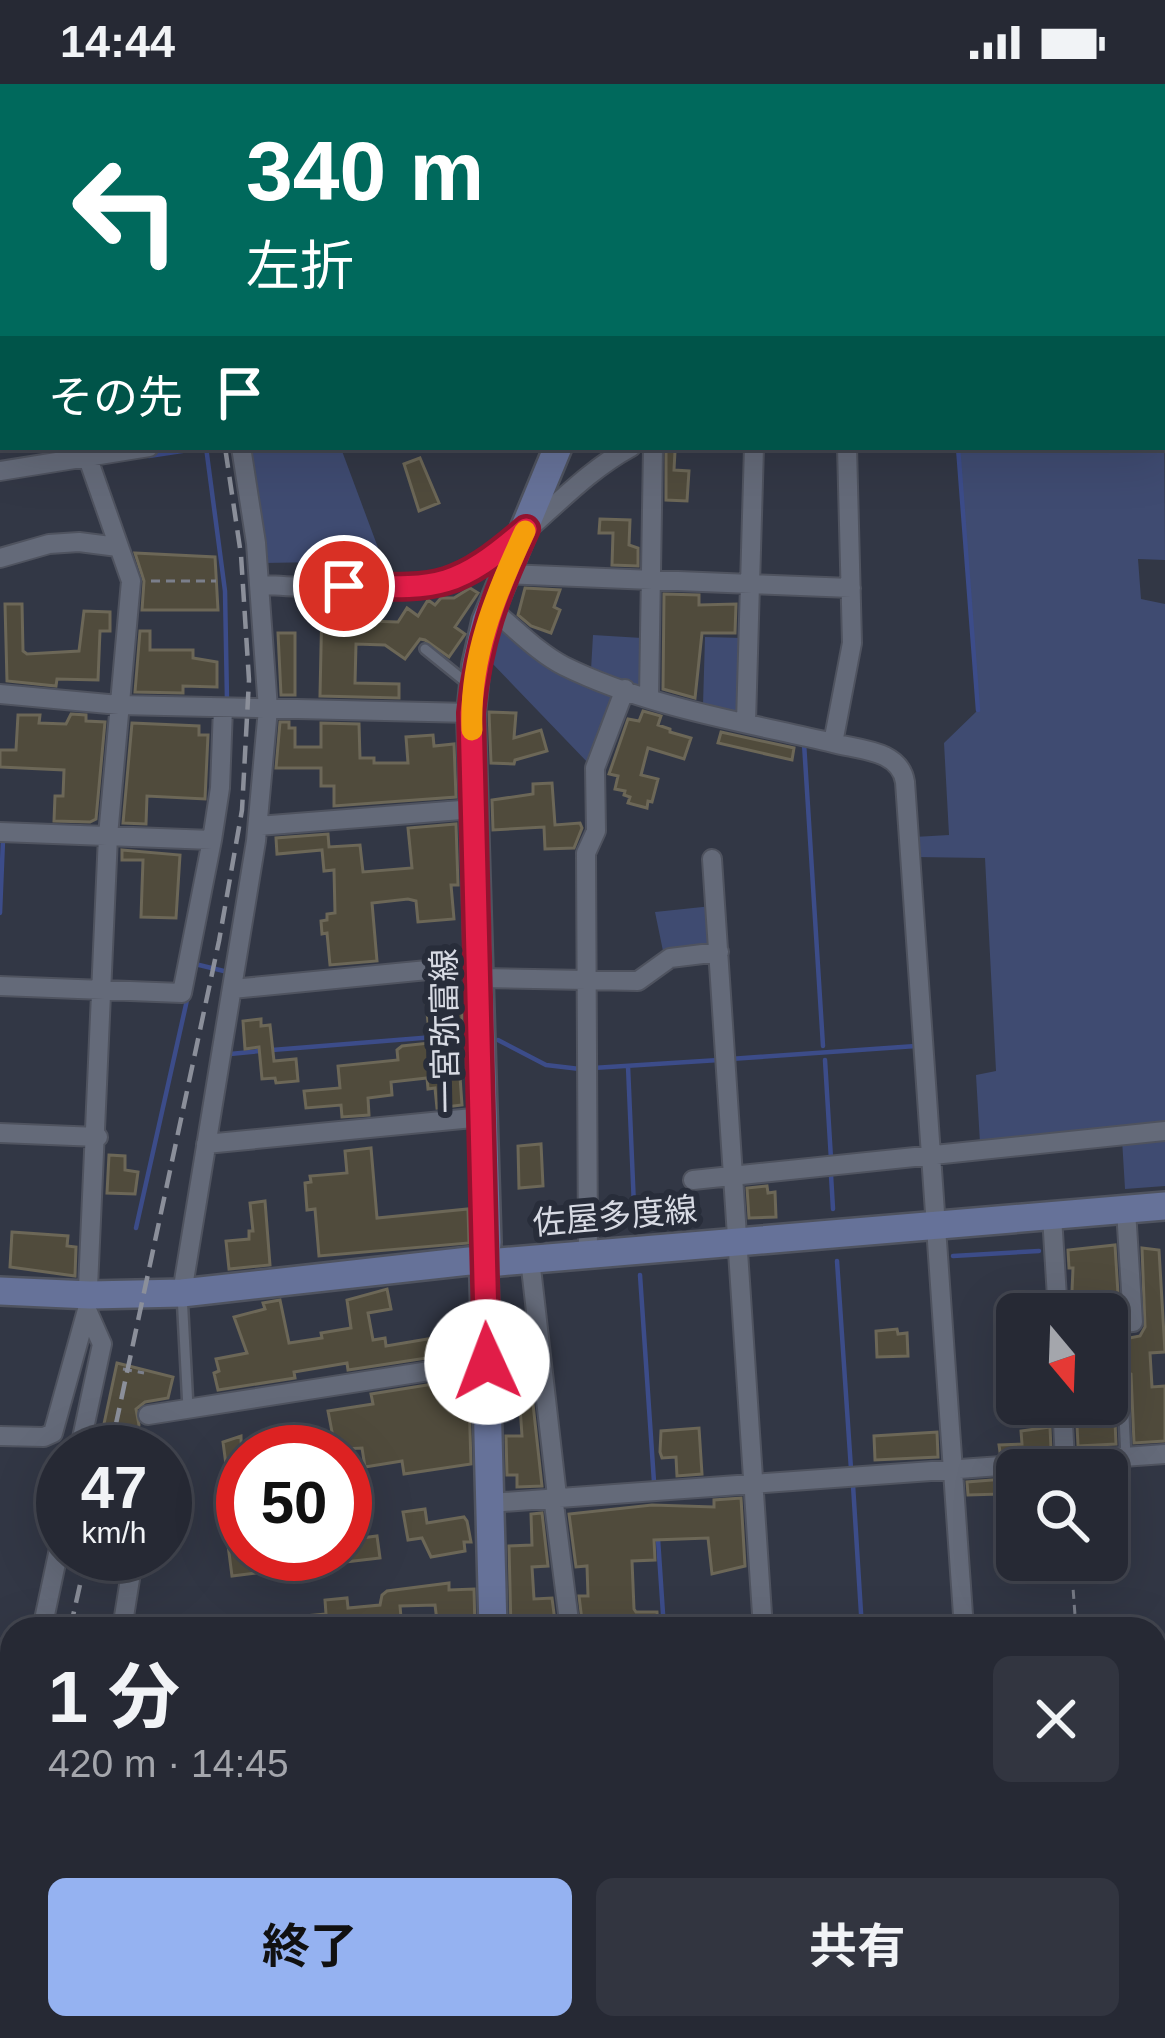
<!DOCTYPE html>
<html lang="ja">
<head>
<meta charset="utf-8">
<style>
  :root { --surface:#262934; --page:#323540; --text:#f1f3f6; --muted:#a4a6ac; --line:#42454f; --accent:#95b2f1 }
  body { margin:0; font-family:Helvetica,"Noto Sans JP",sans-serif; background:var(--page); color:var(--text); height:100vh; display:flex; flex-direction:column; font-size:45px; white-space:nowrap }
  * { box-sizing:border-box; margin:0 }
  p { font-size:39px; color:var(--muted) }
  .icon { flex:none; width:66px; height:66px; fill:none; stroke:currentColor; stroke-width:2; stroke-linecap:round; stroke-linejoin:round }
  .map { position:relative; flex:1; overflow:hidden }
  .panel { position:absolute; left:0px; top:1533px; width:1167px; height:423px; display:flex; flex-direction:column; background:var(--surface); border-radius:36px 36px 0 0; box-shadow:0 12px 48px #0002,0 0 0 3px var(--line) }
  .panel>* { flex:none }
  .top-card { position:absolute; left:0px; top:0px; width:1167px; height:366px; box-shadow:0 12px 48px #0002,0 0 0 3px var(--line); background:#00695c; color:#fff; overflow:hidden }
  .needle { width:78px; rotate:161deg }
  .controls { position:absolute; left:996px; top:1209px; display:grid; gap:24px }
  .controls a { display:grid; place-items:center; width:132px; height:132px; border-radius:18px; background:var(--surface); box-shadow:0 12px 48px #0002,0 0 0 3px var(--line); font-size:60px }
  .speed { position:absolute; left:36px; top:1341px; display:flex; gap:24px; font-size:60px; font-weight:700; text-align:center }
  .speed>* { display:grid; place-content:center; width:156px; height:156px; border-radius:50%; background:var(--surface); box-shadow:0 12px 48px #0002,0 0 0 3px var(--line); line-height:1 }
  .speed small { font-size:30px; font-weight:400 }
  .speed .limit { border:18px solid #d22; background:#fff; color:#111 }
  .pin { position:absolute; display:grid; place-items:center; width:102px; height:102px; color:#fff; margin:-51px; border:6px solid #fff; border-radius:50%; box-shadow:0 3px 12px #0007 }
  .me { position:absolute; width:132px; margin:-66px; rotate:358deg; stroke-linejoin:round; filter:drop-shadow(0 0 9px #0008) }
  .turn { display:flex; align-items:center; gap:42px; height:252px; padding:0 48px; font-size:54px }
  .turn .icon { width:156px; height:156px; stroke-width:2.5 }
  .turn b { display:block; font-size:84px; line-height:102px }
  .then { display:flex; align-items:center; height:114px; padding:0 48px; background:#0003; gap:24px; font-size:45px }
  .round { display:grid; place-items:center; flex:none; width:126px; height:126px; border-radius:18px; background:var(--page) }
  .head { display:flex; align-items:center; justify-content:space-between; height:204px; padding:0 48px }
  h1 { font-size:72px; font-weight:700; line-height:90px }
  .button { display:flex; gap:24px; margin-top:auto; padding:24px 48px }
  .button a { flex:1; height:138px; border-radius:18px; background:var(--accent); color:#111; font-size:48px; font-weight:700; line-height:138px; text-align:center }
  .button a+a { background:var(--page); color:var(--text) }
  .status { display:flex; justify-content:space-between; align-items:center; height:84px; padding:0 60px; background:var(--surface); direction:ltr }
  .status svg { height:33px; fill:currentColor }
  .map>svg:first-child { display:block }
</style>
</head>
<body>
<div class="status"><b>14:44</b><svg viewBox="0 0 49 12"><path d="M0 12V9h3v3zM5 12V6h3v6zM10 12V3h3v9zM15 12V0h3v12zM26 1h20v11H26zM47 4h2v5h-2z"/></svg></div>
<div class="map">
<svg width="1165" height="1954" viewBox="0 0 1165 1954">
  <rect width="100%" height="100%" fill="#323745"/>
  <path fill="#3f4b71" d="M1164,325L1165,476L1138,475L1141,515L1165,520V1041L980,1059L976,991L996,987L985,774L915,773L914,753L949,751L944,659L978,626L958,363H1164Z
    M247,363H351L342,367L383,477L263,479Z
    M500,540L617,608L590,681L490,577Z
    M593,551L642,554L641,604L591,586Z
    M705,553L743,554L742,624L735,630L703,621Z
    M712,822L714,860L663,867L655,828Z
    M1165,1053V1102L1125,1105L1122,1055Z"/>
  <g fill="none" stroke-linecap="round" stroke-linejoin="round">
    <path stroke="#3c4c89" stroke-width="4.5" d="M271,0L272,3
      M751,0V3
      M97,3L104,0
      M0,5L3,12
      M206,363L225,507L227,616
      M958,363L978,626
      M149,372L195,365
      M804,659L823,962
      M0,829L3,756
      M195,880L228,888
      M498,956L546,981L580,985
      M272,966L434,953
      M230,970L260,967
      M730,975L916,962
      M825,976L831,1075
      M628,982L635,1146
      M593,984L719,976
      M831,1091L833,1125
      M136,1144L187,916
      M953,1172L1039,1167
      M837,1177L851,1385
      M640,1191L654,1398
      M853,1401L862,1545
      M658,1455L664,1545"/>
  </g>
  <path fill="#504b3c" stroke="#6c6757" stroke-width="3" d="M666,366L675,367L674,386L689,387L687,417L666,416Z
    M420,374L439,419L419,427L404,380Z
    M600,435L630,436L629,461L638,464V482L612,481L613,449H599Z
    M135,469L215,473L218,526H142L144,497Z
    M470,504L478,509L455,543L465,550L449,573L425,556L420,555L405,575L385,561L356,560L355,599L399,600V614L320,612L322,518L354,519V533H368V537L398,538L407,524L418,532L428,516L435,521L441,514H454Z
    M525,504L560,506L554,523L560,526L551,549L531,542L518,531Z
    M664,510L699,511V521L736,520L735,549H702L695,614L663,605Z
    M5,520H22L23,567L27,570L79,567L84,527L110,528V547H100L98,596L57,595L56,602L7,597Z
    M140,547H150V566H193V574L217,578V603L183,602V609L135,608Z
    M278,549H295V611H281Z
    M643,627L661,632L658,641L670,645V648L691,654L684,675L648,664L641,691L658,695L652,718L648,717L647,724L628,719L630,713L624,711L625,707L615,705L618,692L609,690L628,635L639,637Z
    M489,628L516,629L514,654L541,646L547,667L515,676L514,680L491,679Z
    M71,630L86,631V637L105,638L96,735L90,738L54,737L55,712H63L64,686L0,683V666H16L18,631H40L39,639L66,640Z
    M280,638H289V644H295V663H321V639L359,640L360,674H374V679H408L406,653L433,651L434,662L454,660L456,713L334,722V702H321V684H276Z
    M132,639L199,642V651H208L205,715L147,712L146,740L123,739Z
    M721,648L794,664L792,676L718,659Z
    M552,699L555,741L580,739L582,744L574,764L545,765L544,743L493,746L492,716L533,710V700Z
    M456,740L458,801H451L454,835L418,838L416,817L408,815L372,819L377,877L330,881L327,849L322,850L321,837L327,836V830L335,829L334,786L324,787L322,766L277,770L276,754L328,750L329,763L360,761L363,788L412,784L408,744Z
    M122,766L180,771L176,834L141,833L143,776H122Z
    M462,913V938L448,943L451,980L459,979L462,1021L437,1024L435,1004L428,1005L427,994L391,998L392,1011L368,1014L369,1031L342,1033L341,1021L306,1024L304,1007L340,1004L338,982L398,976L397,966L402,962L430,959L426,918Z
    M261,935V942L270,941L274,977L296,975L298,997L276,999L275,994L262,995L259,963L245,965L243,937Z
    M541,1060L543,1102L519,1104L518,1062Z
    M371,1064L377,1134L468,1125L469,1159L319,1172L315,1125L307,1126L305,1099L311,1098L310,1092L347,1089L345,1067Z
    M109,1071L125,1072V1086L138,1088L135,1110L107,1109Z
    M767,1102L768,1109L775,1108L776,1133L749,1134L747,1104Z
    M265,1117L270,1181L229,1185L226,1157L249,1155V1147H253L250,1119Z
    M12,1148L68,1152L67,1162L76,1163L75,1192L10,1183Z
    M1115,1161L1119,1226L1071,1230L1073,1184H1069L1068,1166Z
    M1142,1164L1159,1166L1165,1268L1150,1269L1152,1303L1165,1302V1357L1134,1359L1131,1290L1120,1283L1113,1292L1116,1360L1078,1362L1076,1320H1107L1109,1258L1140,1252L1145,1243Z
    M387,1205L391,1225L368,1229L373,1256L385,1254L386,1262L463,1249L466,1268L348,1286L347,1279L294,1288L295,1294L218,1306L214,1289L219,1287L216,1275L247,1269L234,1233L265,1225L263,1219L280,1216L289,1259L322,1254L321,1249L351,1244L347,1216Z
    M897,1245L898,1250L907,1249L908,1272L877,1273L876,1247Z
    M525,1247L542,1402L517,1403V1391H507L506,1352H522L520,1322H509L506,1311V1249Z
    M117,1279L173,1293L168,1314L145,1318L136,1325L139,1341L133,1368H98Z
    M458,1296L461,1316L469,1315L471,1380L404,1390L402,1377L365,1383L362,1364L285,1368L284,1361L333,1353L328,1327L373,1320L371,1310Z
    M1050,1343L1051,1365L1000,1368L999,1361L1022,1360L1021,1347Z
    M699,1344L702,1390L677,1392L676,1373L662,1374L660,1368L661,1347Z
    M937,1348L938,1373L875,1376L874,1352Z
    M241,1352L243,1440L234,1441L223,1358Z
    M1017,1394V1416L1002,1417L1001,1410L968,1411L967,1398Z
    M741,1414L745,1482L712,1490L708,1454L654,1456L655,1476L632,1477L634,1525L636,1528H657L658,1545H583L579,1512H588L587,1482L576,1483L569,1430L652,1421L714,1423V1416Z
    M425,1425L427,1439L464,1433L467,1437L471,1458H464L465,1467L431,1473L422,1454L408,1456L403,1428Z
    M542,1429L548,1482L532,1483L534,1515L552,1514L556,1545H511L509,1462L532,1461L531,1430Z
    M377,1452L380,1474L345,1478V1456Z
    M243,1459V1470H277L279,1486L232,1492L228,1461Z
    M449,1499V1506L474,1505L475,1545H438L435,1521L400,1522L402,1545H304L303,1532L326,1530L325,1516L347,1514L348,1524L380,1521L382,1511L387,1507Z"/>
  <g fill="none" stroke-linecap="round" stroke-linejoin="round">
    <g stroke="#4f535f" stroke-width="14">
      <path id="service" d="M335,0L336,3
        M425,565L467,599
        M182,1210L188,1324
        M1122,1292L1126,1373
        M524,1944L533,1954
        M700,1954L731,1944"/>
    </g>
    <g stroke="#4f535f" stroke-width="22">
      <path id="minor" d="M140,0L141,3
        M258,0L260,3
        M884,0V3
        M1141,0V3
        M466,3L484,0
        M0,149L3,157
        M1164,287L1165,296
        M847,363L852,559L833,659C860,666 900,666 905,698L964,1545
        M0,387L149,363
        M0,474L49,460L79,458L118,463
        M505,490L851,504
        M259,501C311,502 419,515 462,493C526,460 568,397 631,363
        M491,525C514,543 538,569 564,582C647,623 744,638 833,659
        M0,610L119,621L471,629
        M649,613L653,363
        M746,638L754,363
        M258,742L474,725
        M0,748L212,756L182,909L0,902
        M212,756L220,704L223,624
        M712,775L763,1545
        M480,894L638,897L670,874L719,868
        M232,905L479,881
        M0,1049L98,1053
        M206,1060L483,1033
        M693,1096L1165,1047
        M1052,1132L1058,1230
        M588,1170L586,769L596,747L595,684L625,605
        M530,1175L557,1412
        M182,1209L256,757L268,625L256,459L241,363
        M1107,1240L1133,1238L1126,1126
        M1062,1320L1065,1377
        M148,1331L487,1278
        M0,1352L44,1353L53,1349L87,1226
        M79,1368L102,1260L87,1226L108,752L131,497L84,363
        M553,1412L570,1545
        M490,1419L1165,1370
        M42,1545L63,1446
        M122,1545L134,1470
        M0,1611H12
        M0,1800L12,1741
        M1155,1861L1165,1858
        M1155,1921L1165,1920
        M584,1944L587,1954
        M794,1944L798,1954
        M1025,1954L1041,1949L1044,1954"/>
    </g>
    <g stroke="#4f535f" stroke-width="28">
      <path id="tertiary" d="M0,1894L12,1895"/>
    </g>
    <g stroke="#4f535f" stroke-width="32">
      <path id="secondary" d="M707,3L708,0
        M0,1207L90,1211L182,1209L469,1177L499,1178L1165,1122
        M493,1545L484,1195L487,1158L471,629L476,581L486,537L558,363
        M504,1944V1954"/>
    </g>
    <g stroke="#4f535f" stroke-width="34">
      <path id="trunk" d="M947,0L951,3
        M1164,151L1165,152"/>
    </g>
    <path stroke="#7b7f8b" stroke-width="3" stroke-dasharray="9 6" stroke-linecap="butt" d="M548,0V3
      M151,497H216
      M123,1285L144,1289
      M140,1368L144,1346
      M1071,1476L1076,1545
      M0,1950L7,1916"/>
    <use href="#service" stroke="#646a79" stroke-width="9"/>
    <use href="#minor" stroke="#646a79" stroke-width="18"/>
    <use href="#tertiary" stroke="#646a79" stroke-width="24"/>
    <use href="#secondary" stroke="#667299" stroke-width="27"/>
    <use href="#trunk" stroke="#6a80d0" stroke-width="30"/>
    <path stroke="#8b8f9a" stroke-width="4.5" stroke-dasharray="18 9" stroke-linecap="butt" d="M172,0V3
      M110,1368L219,857L242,726L249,596L241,471L225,363
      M70,1545L87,1470
      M0,1856L12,1801
      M0,1893L12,1842"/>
  </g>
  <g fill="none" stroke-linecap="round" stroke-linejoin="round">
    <g stroke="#92132f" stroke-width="30">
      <path id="route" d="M344,502C437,504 453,508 526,445C496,509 478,558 471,629L487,1278"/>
    </g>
    <use href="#route" stroke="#e11d48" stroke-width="21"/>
    <path stroke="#f59e0b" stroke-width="21" d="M472,646C469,574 495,511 525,447"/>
  </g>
  <g text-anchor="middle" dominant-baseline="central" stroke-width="12" stroke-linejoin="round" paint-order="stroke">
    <g font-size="33" fill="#d7dae3" stroke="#282d3a">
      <text transform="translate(445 947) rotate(-91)">一宮弥富線</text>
      <text transform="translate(615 1132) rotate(-5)">佐屋多度線</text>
    </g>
  </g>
</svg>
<div class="controls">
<a><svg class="needle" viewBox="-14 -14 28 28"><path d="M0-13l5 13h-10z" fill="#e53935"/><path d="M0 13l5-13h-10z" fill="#a4a6ac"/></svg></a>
<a><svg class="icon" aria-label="search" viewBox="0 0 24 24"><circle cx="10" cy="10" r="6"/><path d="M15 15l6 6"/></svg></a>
</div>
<div class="speed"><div>47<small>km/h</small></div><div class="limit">50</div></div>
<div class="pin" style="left:344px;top:502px;background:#d93025"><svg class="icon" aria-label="arrive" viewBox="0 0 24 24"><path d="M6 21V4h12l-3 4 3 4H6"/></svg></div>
<svg class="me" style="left:487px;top:1278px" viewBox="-20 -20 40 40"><circle r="19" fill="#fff"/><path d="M0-13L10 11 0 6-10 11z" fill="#e11d48"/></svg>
<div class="top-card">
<div class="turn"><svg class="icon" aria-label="left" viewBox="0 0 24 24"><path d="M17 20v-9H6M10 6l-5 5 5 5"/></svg><div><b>340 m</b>左折</div></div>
<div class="then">その先<svg class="icon" aria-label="arrive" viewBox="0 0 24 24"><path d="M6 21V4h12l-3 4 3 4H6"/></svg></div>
</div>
<section class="panel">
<div class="head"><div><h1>1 分</h1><p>420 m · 14:45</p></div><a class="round"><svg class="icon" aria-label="close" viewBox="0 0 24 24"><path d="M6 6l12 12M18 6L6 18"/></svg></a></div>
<div class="button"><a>終了</a><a>共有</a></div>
</section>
</div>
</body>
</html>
